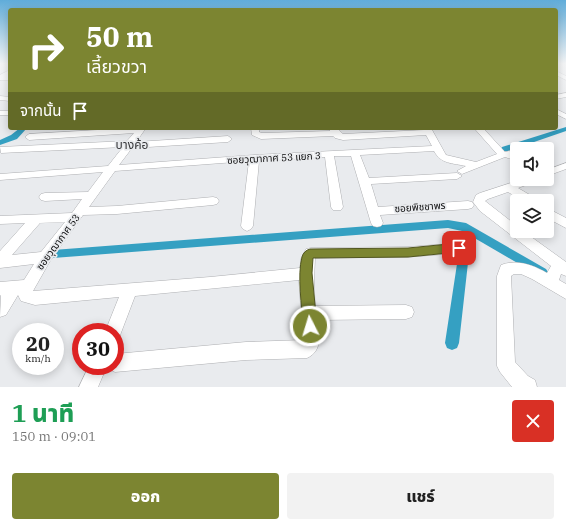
<!DOCTYPE html>
<html lang="th">
<head>
<meta charset="utf-8">
<style>
  :root { --surface:#fff; --page:#f2f2f2; --text:#222; --muted:#767676; --accent:#7c8531 }
  body { margin:0; font-family:"IBM Plex Serif","Noto Sans Thai",serif; background:var(--page); color:var(--text); height:100vh; display:flex; flex-direction:column; font-size:15px; white-space:nowrap }
  * { box-sizing:border-box; margin:0 }
  p { font-size:13px; color:var(--muted) }
  .icon { flex:none; width:22px; height:22px; fill:none; stroke:currentColor; stroke-width:2; stroke-linecap:round; stroke-linejoin:round }
  .map { position:relative; height:387px; overflow:hidden }
  .drawer { display:flex; flex-direction:column; background:var(--surface); flex:1 }
  .drawer>* { flex:none }
  .hud { position:absolute; left:8px; top:8px; width:550px; height:122px; border-radius:4px; box-shadow:0 2px 10px #0003; background:#7c8531; color:#fff; overflow:hidden }
  .controls { position:absolute; left:510px; top:142px; display:grid; gap:8px }
  .controls a { display:grid; place-items:center; width:44px; height:44px; border-radius:4px; background:var(--surface); box-shadow:0 2px 10px #0003; font-size:20px }
  .speed { position:absolute; left:12px; top:323px; display:flex; gap:8px; font-size:20px; font-weight:700; text-align:center }
  .speed>* { display:grid; place-content:center; width:52px; height:52px; border-radius:50%; background:var(--surface); box-shadow:0 2px 10px #0003; line-height:1 }
  .speed small { font-size:10px; font-weight:400 }
  .speed .limit { border:6px solid #d22; background:#fff; color:#111 }
  .pin { position:absolute; display:grid; place-items:center; width:34px; height:34px; color:#fff; margin:-17px; border-radius:8px; box-shadow:0 2px 6px #0006 }
  .me { position:absolute; width:44px; margin:-22px; rotate:355deg; stroke-linejoin:round; filter:drop-shadow(0 0 3px #0008) }
  .turn { display:flex; align-items:center; gap:14px; height:84px; padding:0 12px; font-size:18px }
  .turn .icon { width:52px; height:52px; stroke-width:2.5 }
  .turn b { display:block; font-size:28px; line-height:34px }
  .then { display:flex; align-items:center; height:38px; padding:0 12px; background:#0003; gap:8px; font-size:15px }
  .round { display:grid; place-items:center; flex:none; width:42px; height:42px; border-radius:4px; background:var(--page) }
  .overview { display:flex; align-items:center; justify-content:space-between; height:68px; padding:0 12px }
  h1 { font-size:24px; font-weight:800; line-height:30px; color:#1e9e55 }
  .primary-button { display:flex; gap:8px; margin-top:auto; padding:8px 12px }
  .primary-button a { flex:1; height:46px; border-radius:4px; background:var(--accent); color:#fff; font-size:16px; font-weight:800; line-height:46px; text-align:center }
  .primary-button a+a { background:var(--page); color:var(--text) }
  .map>svg:first-child { display:block }
</style>
</head>
<body>
<div class="map">
<svg width="566" height="387" viewBox="0 0 566 387">
  <rect width="100%" height="100%" fill="#e9ebee"/>
  <g fill="none" stroke-linecap="round" stroke-linejoin="round">
    <path fill="#35a0c2" fill-rule="evenodd" d="M566,127V131L508,151H502L501,149L502,147Z
      M20,128H27L17,139L0,145V140L11,135Z
      M448,220L466,223L546,269L548,272L546,275L542,277L538,275L471,236L459,343L457,348L452,350L447,348L445,343L462,231L448,228L53,258L49,257L48,254L49,251L53,250Z"/>
    <g stroke="#aeafb2" stroke-width="1">
      <path id="minor" d="M10,70V75L0,80V75Z
        M556,71L566,76V80L556,75Z
        M566,93V97L556,99V95Z
        M0,96L10,97V101L0,100Z
        M556,109L566,114V119L556,114Z
        M0,111H10V115H0Z
        M132,128H146L136,142L228,136L232,139L228,142L132,148L119,165L254,155L432,146L426,135L343,140L335,138L333,136L261,139L252,135L251,128H259V132L262,133L330,131L329,128H337L343,134L424,130L423,128H431L446,155L476,162L497,154L474,128H483L505,152L509,151L517,154V161L505,157L462,174L457,171L466,166C452,163 441,164 434,151L360,155L369,178L457,173L462,176L457,179L371,184L378,207L468,201L472,202L474,205L472,208L468,209L380,215L383,223L381,226L377,227L373,226L371,223L351,156H334L343,207L341,210H333L331,207L325,157L259,161L253,226L251,229L247,231L243,229L241,226L249,161L115,171L89,207L117,206L213,197L217,198L219,201L217,204L213,205L117,214L83,215L50,261L33,291L210,277L300,268L301,259L306,249L311,248L408,247L459,243L464,244L466,248L464,252L459,253L408,257L315,258L314,281L315,306L406,305L412,307L414,312L412,317L406,319L317,320C319,334 323,351 307,358L246,360L115,372L109,369L107,366H115V354L246,342L303,340L299,280L135,296L119,338L115,339V332H105L119,297L35,305L21,301L18,295L6,315L0,317L1,295L0,296V282L24,280L34,264L0,268V251L25,223L0,224V216L72,213L82,199L45,201L41,200L39,197L41,194L45,193L88,192L103,172L0,180V174L108,166L123,147L1,153L0,147L127,141L134,133L29,140L25,137L29,134ZM65,222L41,252L12,255L40,223Z
        M566,163V169L547,176V170Z
        M523,179H538L537,181L518,188L535,198L537,201H523L508,192L488,199L485,201L517,226V231H523L566,262V276L561,274L559,280L566,284V299L532,279L521,274H514L511,276L515,362L528,376L535,380L537,387H512L500,372L497,366V276L501,265C517,259 533,265 547,273L551,266L480,211L473,202L476,195L480,193Z
        M547,208L566,218V228L547,218Z
        M89,366H107L98,387H79Z"/>
    </g>
    <g stroke="#aeafb2" stroke-width="1">
      <path id="major" d="M0,76H10V80H0Z"/>
    </g>
    <use href="#minor" fill="#fff" fill-rule="evenodd"/>
    <use href="#major" fill="#fff" fill-rule="evenodd"/>
  </g>
  <linearGradient id="sky" x2="0" y2="1"><stop stop-color="#60acd9"/><stop offset="0.54" stop-color="#f5f6f7"/><stop offset="1" stop-color="#f5f6f7" stop-opacity="0"/></linearGradient>
  <rect width="566" height="118" fill="url(#sky)"/>
  <path fill="#7c8531" stroke="#515620" d="M459,243L463,244L464,248L463,251L459,252L408,257L313,258L312,273L317,326L315,331L310,333L305,331L303,326C302,307 297,275 302,257C303,253 306,250 310,249L408,248Z"/>
  <g text-anchor="middle" dominant-baseline="central" stroke-width="3.5" stroke-linejoin="round" paint-order="stroke">
    <g font-size="10" fill="#0d0d0e" stroke="#e9ebee">
      <text transform="translate(274 158) rotate(-3)">ซอยวุฒากาศ 53 แยก 3</text>
      <text transform="translate(420 207) rotate(-4)">ซอยพิชชาพร</text>
      <text transform="translate(58 242) rotate(-54)">ซอยวุฒากาศ 53</text>
    </g>
    <g font-size="12" fill="#353639" stroke="#e9ebee">
      <text x="132" y="144">บางค้อ</text>
    </g>
  </g>
</svg>
<div class="controls">
<a><svg class="icon" aria-label="sound" viewBox="0 0 24 24"><path d="M4 9h4l5-4v14l-5-4H4zM17 9q2 3 0 6"/></svg></a>
<a><svg class="icon" aria-label="layers" viewBox="0 0 24 24"><path d="M12 4l9 5-9 5-9-5zM3 14l9 5 9-5"/></svg></a>
</div>
<div class="speed"><div>20<small>km/h</small></div><div class="limit">30</div></div>
<div class="pin" style="left:459px;top:248px;background:#d93025"><svg class="icon" aria-label="arrive" viewBox="0 0 24 24"><path d="M6 21V4h12l-3 4 3 4H6"/></svg></div>
<svg class="me" style="left:310px;top:326px" viewBox="-20 -20 40 40"><circle r="17" fill="#7c8531" stroke="#fff" stroke-width="3"/><path d="M0-11L8 9 0 5-8 9z" fill="#fff"/></svg>
<div class="hud">
<div class="turn"><svg class="icon" aria-label="right" viewBox="0 0 24 24"><path d="M7 20v-9h11M14 6l5 5-5 5"/></svg><div><b>50 m</b>เลี้ยวขวา</div></div>
<div class="then">จากนั้น<svg class="icon" aria-label="arrive" viewBox="0 0 24 24"><path d="M6 21V4h12l-3 4 3 4H6"/></svg></div>
</div>
</div>
<section class="drawer">
<div class="overview"><div><h1>1 นาที</h1><p>150 m · 09:01</p></div><a class="round" style="background:#d93025;color:#fff"><svg class="icon" aria-label="close" viewBox="0 0 24 24"><path d="M6 6l12 12M18 6L6 18"/></svg></a></div>
<div class="primary-button"><a>ออก</a><a>แชร์</a></div>
</section>
</body>
</html>
